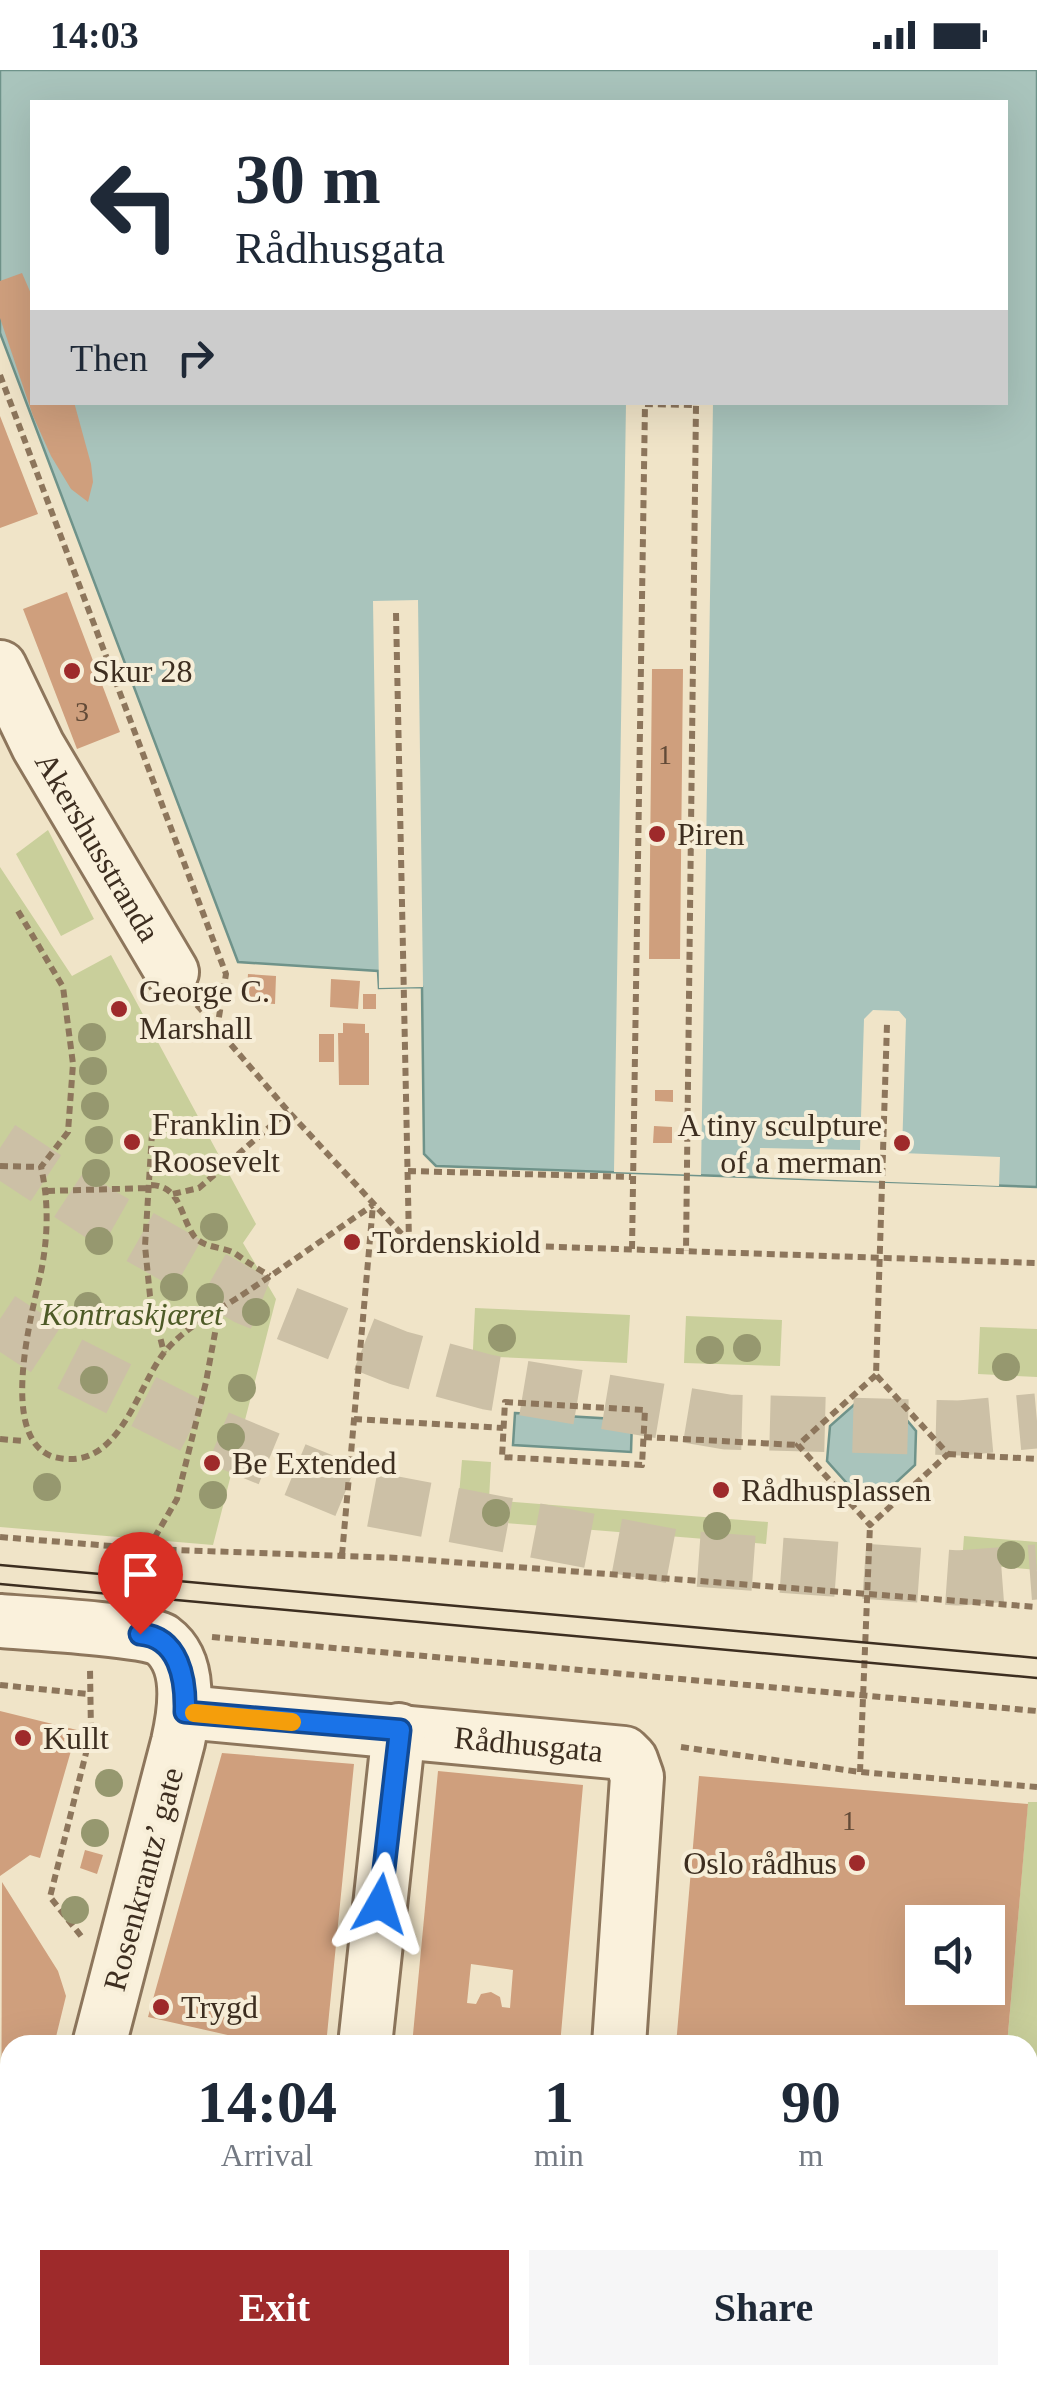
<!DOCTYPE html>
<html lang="en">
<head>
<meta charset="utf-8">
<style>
  :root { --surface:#fff; --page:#f6f6f7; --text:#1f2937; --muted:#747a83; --accent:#9e2a2b }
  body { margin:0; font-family:"Times New Roman",serif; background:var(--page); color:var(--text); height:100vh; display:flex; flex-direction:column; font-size:38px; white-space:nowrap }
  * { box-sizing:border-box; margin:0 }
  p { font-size:32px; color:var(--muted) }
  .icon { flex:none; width:55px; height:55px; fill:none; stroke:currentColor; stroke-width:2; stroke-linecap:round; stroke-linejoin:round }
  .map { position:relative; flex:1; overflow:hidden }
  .panel { position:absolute; left:0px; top:1965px; width:1038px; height:350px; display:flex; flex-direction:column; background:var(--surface); border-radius:30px 30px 0 0; box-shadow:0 10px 40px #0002 }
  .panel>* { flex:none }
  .top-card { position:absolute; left:30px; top:30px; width:978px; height:305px; border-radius:0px; box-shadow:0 10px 40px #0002; background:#fff; color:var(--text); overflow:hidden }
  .controls { position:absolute; left:905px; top:1835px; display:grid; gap:20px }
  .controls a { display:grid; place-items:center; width:100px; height:100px; border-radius:0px; background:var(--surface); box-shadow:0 10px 40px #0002; font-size:50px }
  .pin { position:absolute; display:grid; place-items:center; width:85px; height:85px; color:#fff; margin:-102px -42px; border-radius:50% 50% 50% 0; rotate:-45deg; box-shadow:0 0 10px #0007 }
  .pin .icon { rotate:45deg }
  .me { position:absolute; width:110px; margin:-55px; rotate:6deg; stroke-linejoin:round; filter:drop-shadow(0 0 8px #0008) }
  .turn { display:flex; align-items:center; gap:35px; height:210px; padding:0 40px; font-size:45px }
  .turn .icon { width:130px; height:130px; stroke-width:2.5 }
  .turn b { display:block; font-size:70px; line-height:85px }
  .then { display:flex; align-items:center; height:95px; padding:0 40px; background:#0003; gap:20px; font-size:38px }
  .eta { display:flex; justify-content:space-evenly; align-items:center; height:170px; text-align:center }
  .eta b { font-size:60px; font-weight:600; line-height:70px }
  .cta { display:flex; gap:20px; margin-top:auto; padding:20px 40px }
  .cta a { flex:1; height:115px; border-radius:0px; background:var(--accent); color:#fff; font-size:40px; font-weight:600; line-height:115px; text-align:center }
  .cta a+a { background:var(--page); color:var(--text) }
  .status { display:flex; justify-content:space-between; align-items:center; height:70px; padding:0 50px; background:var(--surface); direction:ltr }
  .status svg { height:28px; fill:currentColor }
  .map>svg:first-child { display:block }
</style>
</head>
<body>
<div class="status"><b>14:03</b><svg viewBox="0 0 49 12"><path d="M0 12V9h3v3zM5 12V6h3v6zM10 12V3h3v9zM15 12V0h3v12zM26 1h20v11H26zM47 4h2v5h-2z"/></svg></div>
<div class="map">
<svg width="1037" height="2315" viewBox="0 0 1037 2315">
  <rect width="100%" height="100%" fill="#f0e4c8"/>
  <path fill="#c9cf9b" d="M48,760L94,849L61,866L16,784Z
    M0,797L72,906L111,885L256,1154L243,1173L276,1229L213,1475L0,1457Z
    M475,1238L630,1245L627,1293L497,1287L494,1320L471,1319Z
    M686,1246L782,1250L780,1296L684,1293Z
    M980,1257L1037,1259V1307L978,1304Z
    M462,1390L491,1392L489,1430L768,1452L766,1474L457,1449Z
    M964,1466L1037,1472V1500L962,1493Z
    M1028,1732H1037V2173L1028,2174V1975H1007Z"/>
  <path fill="#a9c4bc" stroke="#6f938a" stroke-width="2.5" fill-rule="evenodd" d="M0,0H1037V1117L436,1096L424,1084L422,917L379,918L378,901L238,892L0,263ZM32,32H1005V332H32Z
    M856,1333L894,1335L916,1361L915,1395L888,1420H853L827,1391L830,1356Z
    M515,1343L632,1350L631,1382L513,1375Z"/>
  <path fill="#f0e4c8" d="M626,333H713L701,1105L614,1102Z
    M418,530L423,917L379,918L373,531Z
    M873,940L899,941L906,949L902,1083L1000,1087L999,1116L758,1107L760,1078L860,1080L864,949Z"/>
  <path fill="#cf9f7d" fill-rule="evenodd" d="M22,203L32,226V332H74L91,394L93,412L88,432L71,419L51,386L33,346L0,248V211Z
    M0,346L38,444L0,458Z
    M67,522L120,662L77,679L23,539Z
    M652,599H683L680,889H649Z
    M248,904L276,906L275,934L246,932Z
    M331,909L360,911L358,939L330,937Z
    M363,924H376V939H363Z
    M343,953L365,954V963H369V1015H339L338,963H343Z
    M319,964H334V992H319Z
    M655,1020H673V1032L655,1031Z
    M654,1056L672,1057V1073H653Z
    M0,1641L77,1660L40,1788L30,1785L0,1806Z
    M222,1683L354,1694L326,1975H272L148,1947Z
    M438,1701L583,1715L560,1975H412ZM471,1894L513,1900L510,1938L502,1937L500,1927L491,1922L481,1924L476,1934L467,1933Z
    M699,1706L1028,1734L1007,1975H676ZM922,1852H988V1918H922Z
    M85,1780L103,1785L97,1804L80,1798Z
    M2,1812L58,1901L66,1926L54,1975H10V2134L1,2166Z
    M50,2305H156L153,2315H48Z
    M188,2305H293L292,2315H187Z
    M378,2305H527L524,2315H377Z"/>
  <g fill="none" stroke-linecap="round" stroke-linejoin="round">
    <path stroke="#ccc0a6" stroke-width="55" stroke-dasharray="55 28" stroke-linecap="butt" d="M0,1078L103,1146L248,1228L399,1288L487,1312L727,1352L960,1358L1037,1351
      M0,1249L64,1291L204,1362L364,1428L681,1488L958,1508L1037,1502"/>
    <g stroke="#8d765c" stroke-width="58">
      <g id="minor">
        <path id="s1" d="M0,597L38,676L172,902"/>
        <path d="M0,1551C26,1553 148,1560 162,1570C193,1593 185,1641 178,1672L99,1975"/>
        <path id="s2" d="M185,1642L624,1683L631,1690L637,1707L619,1975"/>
        <path d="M365,1975L399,1660"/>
        <path d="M1028,2229L1037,2227"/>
        <path d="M631,2312L719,2313"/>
        <path d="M7,2315L10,2303"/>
        <path d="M327,2315L329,2305"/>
        <path d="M775,2315V2305"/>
        <path d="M850,2315L851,2305"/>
        <path d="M988,2315L989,2305"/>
      </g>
    </g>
    <path stroke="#8d765c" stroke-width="6" stroke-dasharray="8 5" stroke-linecap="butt" d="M0,305L226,904L217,959
      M396,543L409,1172
      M18,841L63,917L73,994L68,1062L41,1097C49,1132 48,1167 41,1202C30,1250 0,1365 51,1386C117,1406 134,1324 163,1284C182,1259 216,1242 242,1225C286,1196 329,1165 373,1135
      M197,935L288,1041L409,1172L1037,1193
      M152,1063L145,1176L150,1226L164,1283
      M0,1096L41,1097
      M408,1101L631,1107
      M151,1115C181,1116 180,1146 194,1166C204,1179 224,1176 236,1184C247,1192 258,1199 270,1206
      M47,1121L150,1118
      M173,1124L199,1118L288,1041
      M632,1179L645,334L696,335L686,1181
      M876,1305L798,1375L870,1455L948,1384L876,1305L887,954
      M505,1332L645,1340L642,1395L502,1387Z
      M354,1349L503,1358
      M644,1367L798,1375
      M0,1369L23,1371
      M948,1384L1037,1389
      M0,1467L148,1479L400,1488L1037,1537
      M148,1479L177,1429L206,1312L219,1241
      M342,1485L373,1135
      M134,1493L146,1494
      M212,1567L1037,1641
      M0,1615L88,1624
      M681,1677L860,1702L1037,1717
      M860,1702L870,1455
      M81,1866L50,1827L91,1663L90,1599
      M925,2313L948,2315"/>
    <use href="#minor" stroke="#faf1dc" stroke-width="52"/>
    <path stroke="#3d2e20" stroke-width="2.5" d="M0,1495L1037,1588
      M0,1514L1037,1608"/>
  </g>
  <g fill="#96986f">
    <circle cx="92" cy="967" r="14"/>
    <circle cx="93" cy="1001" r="14"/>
    <circle cx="95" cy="1036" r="14"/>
    <circle cx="99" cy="1070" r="14"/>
    <circle cx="96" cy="1103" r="14"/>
    <circle cx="214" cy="1157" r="14"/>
    <circle cx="99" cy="1171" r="14"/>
    <circle cx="174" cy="1217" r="14"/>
    <circle cx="210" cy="1227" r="14"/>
    <circle cx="88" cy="1236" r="14"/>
    <circle cx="256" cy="1242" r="14"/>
    <circle cx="502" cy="1268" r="14"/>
    <circle cx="747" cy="1278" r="14"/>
    <circle cx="710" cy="1280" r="14"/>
    <circle cx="1006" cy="1297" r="14"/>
    <circle cx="94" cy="1310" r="14"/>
    <circle cx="242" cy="1318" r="14"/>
    <circle cx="231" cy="1367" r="14"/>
    <circle cx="47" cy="1417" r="14"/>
    <circle cx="213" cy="1425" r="14"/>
    <circle cx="496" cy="1443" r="14"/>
    <circle cx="717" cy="1456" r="14"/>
    <circle cx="1011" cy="1485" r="14"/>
    <circle cx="109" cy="1713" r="14"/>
    <circle cx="95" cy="1763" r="14"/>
    <circle cx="75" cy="1840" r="14"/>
  </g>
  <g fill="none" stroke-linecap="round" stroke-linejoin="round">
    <g stroke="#114b97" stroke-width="25">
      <path id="route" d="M140,1564C179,1567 186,1609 185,1642L400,1660L380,1834"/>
    </g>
    <use href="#route" stroke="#1a73e8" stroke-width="18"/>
    <path stroke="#f59e0b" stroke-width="18" d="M194,1643L292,1652"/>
  </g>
  <g fill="#9e2a2b" stroke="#f7eed8" stroke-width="4">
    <circle cx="72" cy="601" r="10"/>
    <circle cx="657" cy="764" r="10"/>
    <circle cx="119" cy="939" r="10"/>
    <circle cx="132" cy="1072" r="10"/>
    <circle cx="902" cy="1073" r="10"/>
    <circle cx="352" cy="1172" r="10"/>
    <circle cx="212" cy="1393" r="10"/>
    <circle cx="721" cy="1420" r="10"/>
    <circle cx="23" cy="1668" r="10"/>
    <circle cx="857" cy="1793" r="10"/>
    <circle cx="161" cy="1937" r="10"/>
  </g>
  <g text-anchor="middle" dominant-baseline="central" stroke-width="8" stroke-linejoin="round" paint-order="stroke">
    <g font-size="28" fill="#624a37">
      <text x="82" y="641">3</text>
      <text x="665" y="684">1</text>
      <text x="849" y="1750">1</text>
    </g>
    <g font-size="32" fill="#3d2e20" stroke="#f7eed8" text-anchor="start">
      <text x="92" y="601">Skur 28</text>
      <text x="677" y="764">Piren</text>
      <text x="139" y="921">George C.<tspan x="139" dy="37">Marshall</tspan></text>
      <text x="152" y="1054">Franklin D<tspan x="152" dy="37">Roosevelt</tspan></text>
      <text x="882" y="1055" text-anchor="end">A tiny sculpture<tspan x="882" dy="37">of a merman</tspan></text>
      <text x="372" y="1172">Tordenskiold</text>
      <text x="232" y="1393">Be Extended</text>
      <text x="741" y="1420">Rådhusplassen</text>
      <text x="43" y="1668">Kullt</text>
      <text x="837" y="1793" text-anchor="end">Oslo rådhus</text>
      <text x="181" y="1937">Trygd</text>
    </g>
    <g font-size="32" fill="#3d2e20" stroke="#f7eed8">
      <text stroke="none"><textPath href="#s1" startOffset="205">Akershusstranda</textPath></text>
      <text stroke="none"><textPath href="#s2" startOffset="345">Rådhusgata</textPath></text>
      <text transform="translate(143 1809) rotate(-75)">Rosenkrantz’ gate</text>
    </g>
    <g font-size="32" font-style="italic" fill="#4d5a26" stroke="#f7eed8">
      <text x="132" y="1244">Kontraskjæret</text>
    </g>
  </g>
</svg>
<div class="controls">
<a><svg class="icon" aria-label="sound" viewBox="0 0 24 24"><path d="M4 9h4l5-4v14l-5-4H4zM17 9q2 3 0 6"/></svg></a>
</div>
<div class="pin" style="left:140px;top:1564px;background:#d93025"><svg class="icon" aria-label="arrive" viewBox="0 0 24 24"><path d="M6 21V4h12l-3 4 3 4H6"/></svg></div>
<svg class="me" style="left:380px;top:1834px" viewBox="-20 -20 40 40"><path d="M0-17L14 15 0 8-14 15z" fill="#1a73e8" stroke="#fff" stroke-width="4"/></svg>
<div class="top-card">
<div class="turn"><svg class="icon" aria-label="left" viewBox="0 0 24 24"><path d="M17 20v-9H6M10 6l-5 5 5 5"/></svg><div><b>30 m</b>Rådhusgata</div></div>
<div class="then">Then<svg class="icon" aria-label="right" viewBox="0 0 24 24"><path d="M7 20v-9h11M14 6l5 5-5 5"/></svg></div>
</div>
<section class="panel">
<div class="eta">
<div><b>14:04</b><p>Arrival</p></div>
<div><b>1</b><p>min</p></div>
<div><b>90</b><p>m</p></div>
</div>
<div class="cta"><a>Exit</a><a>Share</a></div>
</section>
</div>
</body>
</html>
